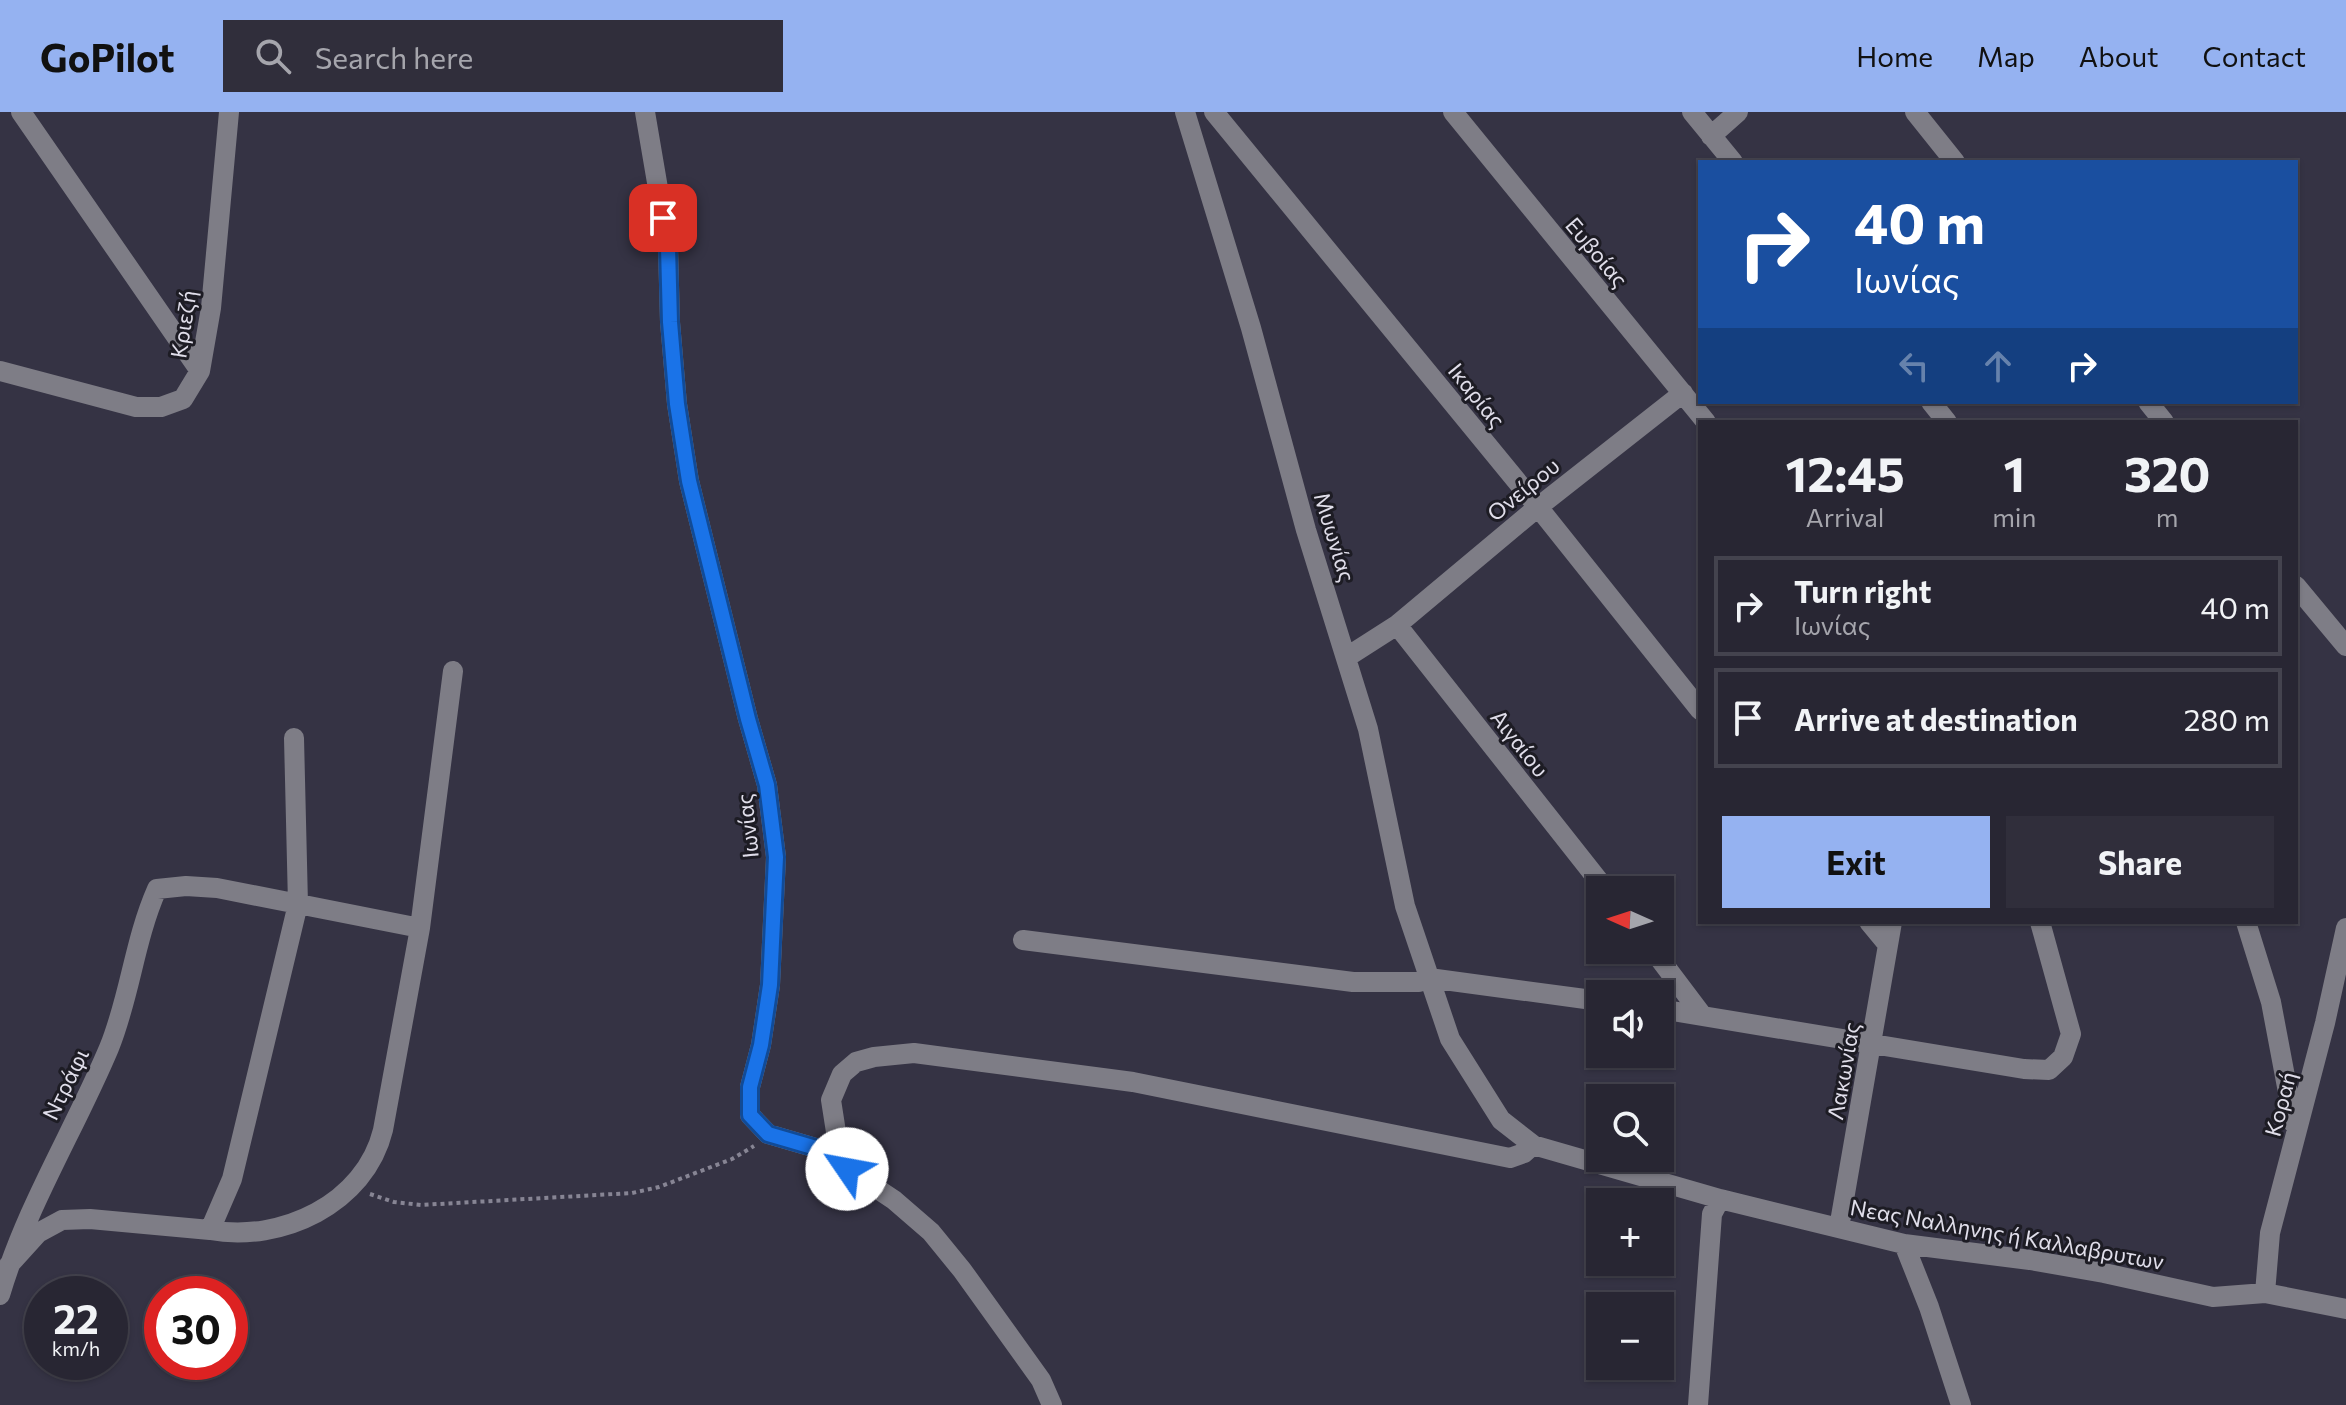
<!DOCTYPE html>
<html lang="en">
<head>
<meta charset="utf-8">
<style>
  :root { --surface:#282633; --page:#302e3b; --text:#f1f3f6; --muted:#a5a5ac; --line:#44434e; --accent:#95b2f1 }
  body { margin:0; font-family:Commissioner,sans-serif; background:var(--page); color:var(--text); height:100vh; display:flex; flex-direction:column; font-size:30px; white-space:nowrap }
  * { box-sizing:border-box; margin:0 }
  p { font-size:26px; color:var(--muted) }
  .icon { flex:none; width:44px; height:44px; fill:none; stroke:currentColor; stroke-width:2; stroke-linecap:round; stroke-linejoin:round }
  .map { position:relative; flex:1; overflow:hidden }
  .drawer { position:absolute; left:1698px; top:308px; width:600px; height:504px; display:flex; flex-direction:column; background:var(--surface); border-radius:0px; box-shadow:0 2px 6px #0004,0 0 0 2px var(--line) }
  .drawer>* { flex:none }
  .banner { position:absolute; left:1698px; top:48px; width:600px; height:244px; border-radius:0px; box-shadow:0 2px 6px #0004,0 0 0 2px var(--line); background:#1a4fa0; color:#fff; overflow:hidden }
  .needle { width:52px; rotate:273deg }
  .fabs { position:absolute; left:1586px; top:764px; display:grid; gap:16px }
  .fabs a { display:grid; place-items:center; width:88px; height:88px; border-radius:0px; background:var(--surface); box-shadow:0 2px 6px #0004,0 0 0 2px var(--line); font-size:40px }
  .speed { position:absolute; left:24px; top:1164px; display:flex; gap:16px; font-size:40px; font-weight:700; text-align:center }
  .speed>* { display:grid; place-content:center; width:104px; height:104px; border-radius:50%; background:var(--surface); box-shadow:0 2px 6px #0004,0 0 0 2px var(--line); line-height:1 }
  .speed small { font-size:20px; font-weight:400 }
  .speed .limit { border:12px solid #d22; background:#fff; color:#111 }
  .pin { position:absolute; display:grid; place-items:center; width:68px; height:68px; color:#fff; margin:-34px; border-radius:16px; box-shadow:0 4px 12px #0006 }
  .me { position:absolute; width:88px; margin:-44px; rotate:303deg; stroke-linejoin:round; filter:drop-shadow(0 0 6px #0008) }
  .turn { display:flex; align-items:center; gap:28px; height:168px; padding:0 24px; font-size:36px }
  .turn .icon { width:104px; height:104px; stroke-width:2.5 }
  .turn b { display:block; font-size:56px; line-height:68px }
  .lanes { display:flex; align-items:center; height:76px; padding:0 24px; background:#0003; justify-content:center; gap:40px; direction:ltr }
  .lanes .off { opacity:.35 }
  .eta { display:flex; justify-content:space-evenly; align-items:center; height:136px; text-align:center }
  .eta b { font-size:48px; font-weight:700; line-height:56px }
  .primary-button { display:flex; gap:16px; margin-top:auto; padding:16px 24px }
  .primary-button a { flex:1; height:92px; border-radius:0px; background:var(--accent); color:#111; font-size:32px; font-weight:700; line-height:92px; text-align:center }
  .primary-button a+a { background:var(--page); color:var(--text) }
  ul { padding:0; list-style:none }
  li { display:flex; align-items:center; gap:24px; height:100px; margin:0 16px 12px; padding:0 8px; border:4px solid var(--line); border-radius:0px }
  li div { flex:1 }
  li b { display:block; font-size:30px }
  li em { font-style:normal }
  header { display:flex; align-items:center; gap:48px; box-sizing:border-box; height:112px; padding:0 40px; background:var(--accent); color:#111 }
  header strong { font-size:38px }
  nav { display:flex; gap:44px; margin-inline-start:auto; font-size:28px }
  .search { width:560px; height:72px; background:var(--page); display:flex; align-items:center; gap:20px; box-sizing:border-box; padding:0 28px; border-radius:0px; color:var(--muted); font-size:30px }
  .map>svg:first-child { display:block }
</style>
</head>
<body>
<header>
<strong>GoPilot</strong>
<div class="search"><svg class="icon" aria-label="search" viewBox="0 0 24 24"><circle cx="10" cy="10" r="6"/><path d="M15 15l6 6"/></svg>Search here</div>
<nav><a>Home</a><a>Map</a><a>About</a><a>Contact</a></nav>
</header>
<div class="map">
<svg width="2346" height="1293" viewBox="0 0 2346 1293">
  <rect width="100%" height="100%" fill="#353344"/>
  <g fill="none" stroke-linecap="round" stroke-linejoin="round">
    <path stroke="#878594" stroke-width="4" stroke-dasharray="4 4" stroke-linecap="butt" d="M370,1082L394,1090L421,1093L632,1081L659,1075L732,1047L754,1034"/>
    <path stroke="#7e7d86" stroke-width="20" d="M21,0L200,259
      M645,0L668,135L670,210L677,292L689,369L748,607L767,673L776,745L770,873L761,933L750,975V1003L768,1022L816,1036L894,1088L931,1120L962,1158L1041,1268L1052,1293
      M1185,0L1251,216L1306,418L1368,617L1405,794L1450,927L1501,1008L1533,1033L1720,1087L1904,1132L2030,1148L2104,1161L2213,1185L2265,1181L2346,1197
      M1214,0L1538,395L1700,598
      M1453,0L1706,310
      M1692,0L1733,50
      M1915,0L1955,50
      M1711,24L1738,0
      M0,259L136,295H161L183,287L200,259L211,196L229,0
      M1931,290L1947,310
      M2148,290L2164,310
      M2296,474L2346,534
      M1397,513L1606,778
      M1347,545L1397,513L1538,395L1683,281
      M1869,810L1888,833
      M2246,810L2271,890L2294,1012
      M1023,828L1353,870H1419L1429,866L1600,889
      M1653,838L1702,903
      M1660,897L2024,957L2049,958L2063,945L2071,922L2040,810
      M847,1057L836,1020L831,988L842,962L856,950L874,945L914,941L1133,970L1510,1046L1524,1041L1533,1033
      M1839,1116L1892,810
      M210,1118C281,1131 365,1092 383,1018L420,816L453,559
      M1904,1132L1929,1195L1961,1293
      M9,1153L38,1121L62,1108L90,1107L210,1118L232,1067L298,792L294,626
      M2265,1181L2270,1121L2325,911L2346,816
      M0,1183C26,1095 74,1019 109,936C130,885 134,829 157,777L186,774L217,776L420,816
      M1698,1293L1712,1102L1720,1087"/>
  </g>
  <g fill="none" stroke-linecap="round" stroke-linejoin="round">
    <g stroke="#114b97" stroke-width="20">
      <path id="route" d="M663,106L668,135L670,210L677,292L689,369L748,607L767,673L776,745L770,873L761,933L750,975V1003L768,1022L816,1036L847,1057"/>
    </g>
    <use href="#route" stroke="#1a73e8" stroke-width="14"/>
  </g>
  <g text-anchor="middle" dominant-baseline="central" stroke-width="6" stroke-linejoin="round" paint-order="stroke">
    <g font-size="22" fill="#e0deea" stroke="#1d1c24">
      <text transform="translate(1597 140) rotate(50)">Ευβοίας</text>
      <text transform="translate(183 212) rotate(-81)">Κριεζή</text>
      <text transform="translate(1477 283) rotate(51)">Ικαρίας</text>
      <text transform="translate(1523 377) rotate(-39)">Ονείρου</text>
      <text transform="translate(1335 425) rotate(73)">Μυωνίας</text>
      <text transform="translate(1520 631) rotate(52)">Αιγαίου</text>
      <text transform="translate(747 714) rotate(-96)">Ιωνίας</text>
      <text transform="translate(1843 959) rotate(-80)">Λακωνίας</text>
      <text transform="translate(65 972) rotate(-64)">Ντράφι</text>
      <text transform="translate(2280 992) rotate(-75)">Κοραή</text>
      <text transform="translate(2007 1122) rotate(10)">Νεας Nαλληνης ή Καλλαβρυτων</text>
    </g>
  </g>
</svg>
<div class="fabs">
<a><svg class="needle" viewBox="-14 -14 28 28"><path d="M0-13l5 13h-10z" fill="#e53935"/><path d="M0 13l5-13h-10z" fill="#a5a5ac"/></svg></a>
<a><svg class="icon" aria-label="sound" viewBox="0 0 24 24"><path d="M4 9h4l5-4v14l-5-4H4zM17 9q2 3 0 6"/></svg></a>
<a><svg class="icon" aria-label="search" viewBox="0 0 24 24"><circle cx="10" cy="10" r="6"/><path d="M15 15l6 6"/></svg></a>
<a>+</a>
<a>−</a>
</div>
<div class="speed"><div>22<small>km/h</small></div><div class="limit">30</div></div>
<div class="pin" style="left:663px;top:106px;background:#d93025"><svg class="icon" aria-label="arrive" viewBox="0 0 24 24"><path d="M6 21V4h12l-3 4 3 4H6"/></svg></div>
<svg class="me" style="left:847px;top:1057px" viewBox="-20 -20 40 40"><circle r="19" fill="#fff"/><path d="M0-13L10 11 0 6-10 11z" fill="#1a73e8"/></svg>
<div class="banner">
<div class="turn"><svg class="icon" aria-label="right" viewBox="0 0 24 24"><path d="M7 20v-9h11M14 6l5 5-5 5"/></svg><div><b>40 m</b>Ιωνίας</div></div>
<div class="lanes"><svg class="icon off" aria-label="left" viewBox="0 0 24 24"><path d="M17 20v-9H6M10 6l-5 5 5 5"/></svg><svg class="icon off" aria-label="ahead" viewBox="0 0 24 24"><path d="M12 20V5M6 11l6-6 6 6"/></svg><svg class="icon" aria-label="right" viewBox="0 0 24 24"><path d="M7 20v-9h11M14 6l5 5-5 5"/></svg></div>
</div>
<section class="drawer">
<div class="eta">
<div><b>12:45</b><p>Arrival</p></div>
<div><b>1</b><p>min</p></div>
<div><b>320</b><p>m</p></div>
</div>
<ul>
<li><svg class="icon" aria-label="right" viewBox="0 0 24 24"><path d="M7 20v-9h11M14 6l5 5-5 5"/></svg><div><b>Turn right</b><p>Ιωνίας</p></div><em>40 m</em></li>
<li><svg class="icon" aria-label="arrive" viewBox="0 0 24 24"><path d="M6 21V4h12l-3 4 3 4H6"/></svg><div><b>Arrive at destination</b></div><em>280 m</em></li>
</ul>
<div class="primary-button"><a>Exit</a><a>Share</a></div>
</section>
</div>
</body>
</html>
